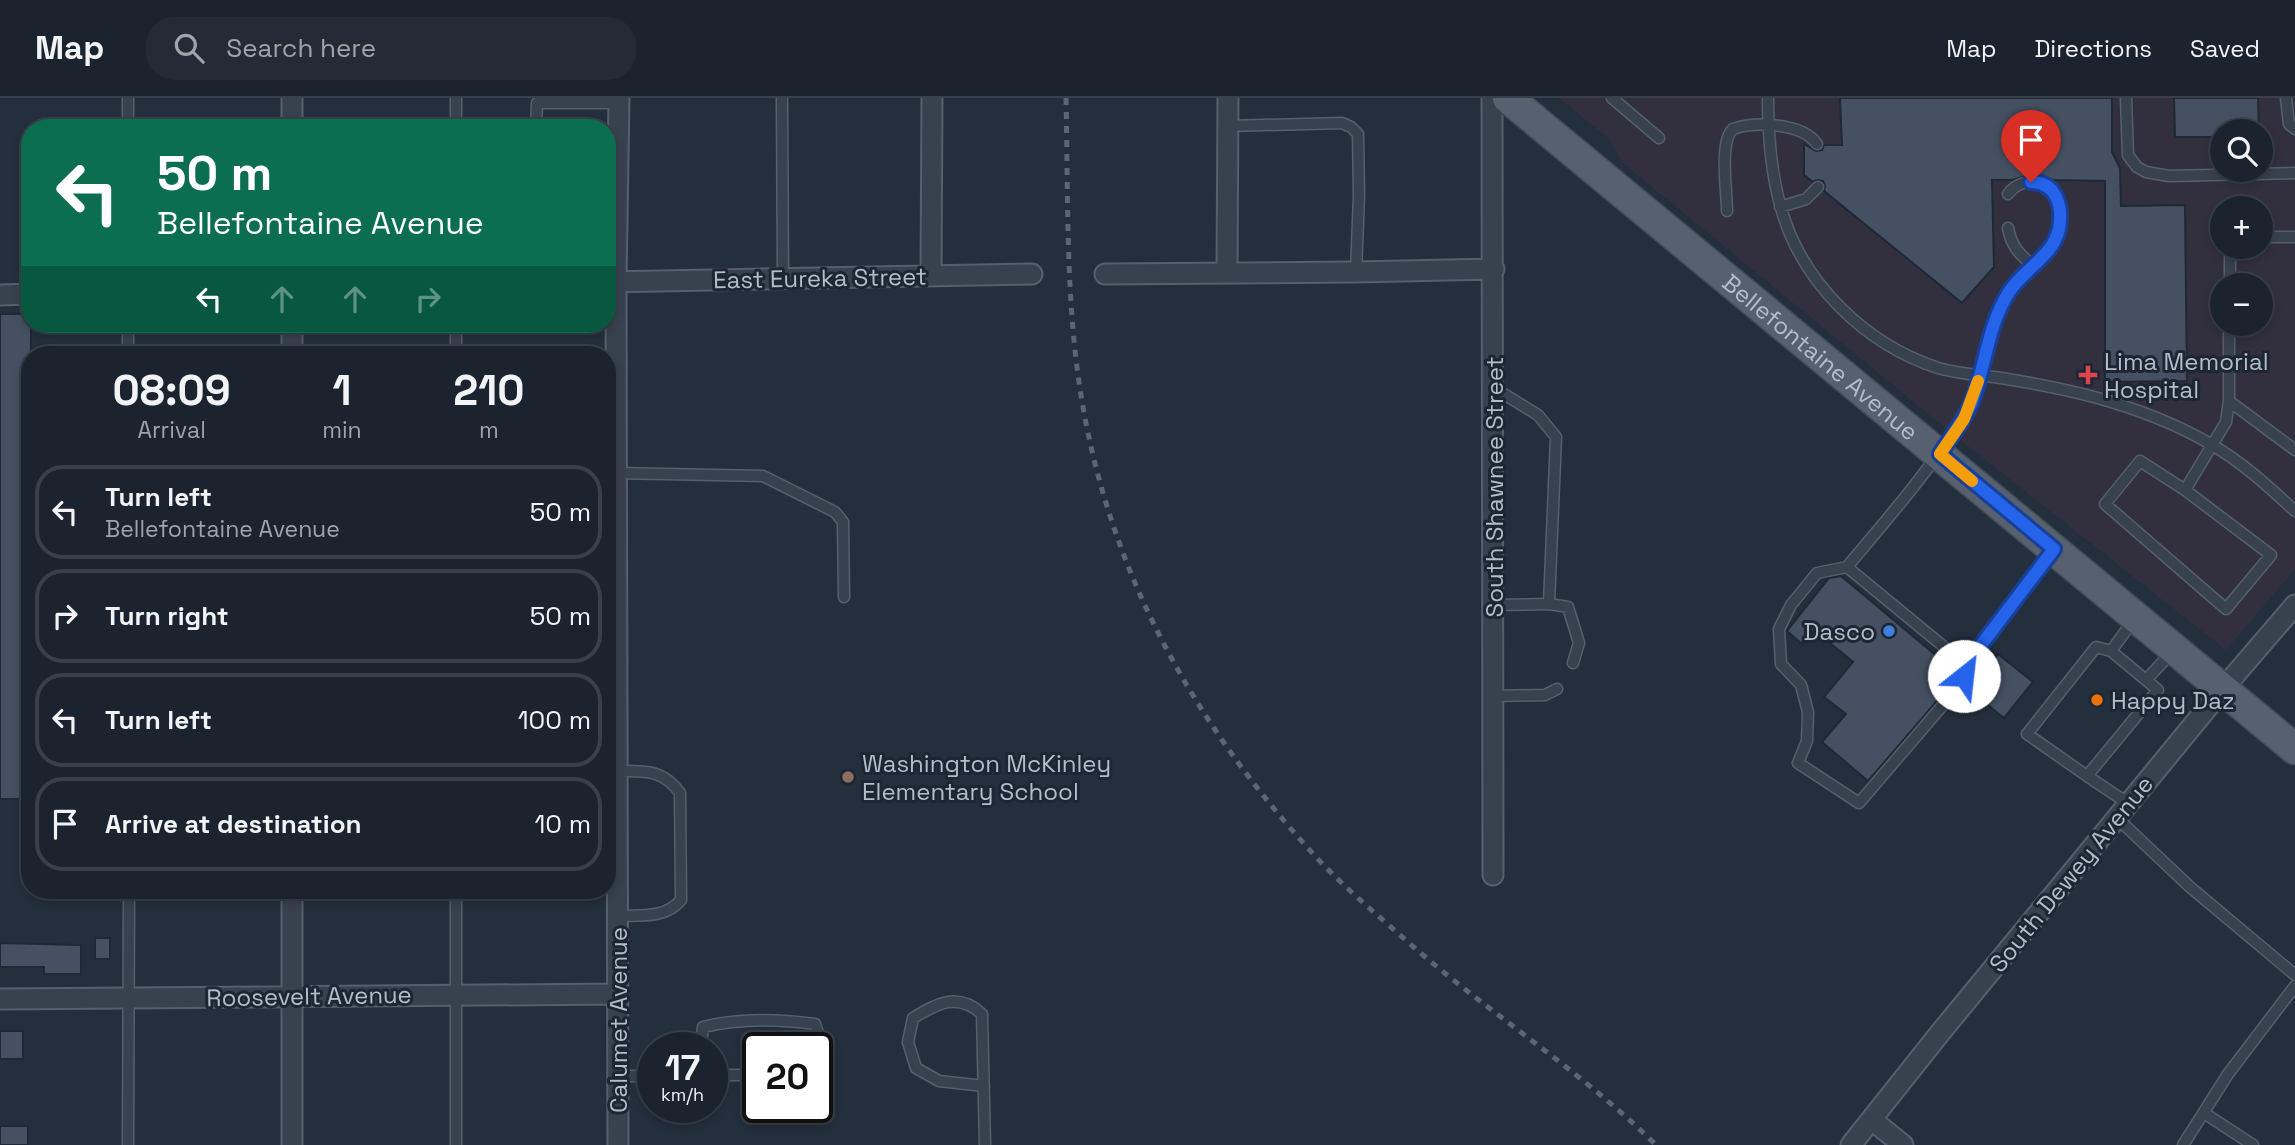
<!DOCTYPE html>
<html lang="en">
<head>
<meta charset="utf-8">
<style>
  :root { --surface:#1b232e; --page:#242b36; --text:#f1f3f6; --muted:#a0a4aa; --line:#39404a }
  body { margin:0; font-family:"Space Grotesk",sans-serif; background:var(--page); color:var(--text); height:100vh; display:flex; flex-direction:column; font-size:26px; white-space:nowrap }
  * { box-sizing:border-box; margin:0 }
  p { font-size:23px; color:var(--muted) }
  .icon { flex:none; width:38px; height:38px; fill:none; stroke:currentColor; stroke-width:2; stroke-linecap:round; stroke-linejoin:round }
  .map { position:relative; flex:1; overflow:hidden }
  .sheet { position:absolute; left:21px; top:248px; width:595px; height:553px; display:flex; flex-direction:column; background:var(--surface); border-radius:28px; box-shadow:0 4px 10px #0003,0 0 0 2px var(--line) }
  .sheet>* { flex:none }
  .top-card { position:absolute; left:21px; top:21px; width:595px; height:214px; border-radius:28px; box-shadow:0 4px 10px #0003,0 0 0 2px var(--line); background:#0b6e4f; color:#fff; overflow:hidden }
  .fabs { position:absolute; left:2210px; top:21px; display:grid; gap:14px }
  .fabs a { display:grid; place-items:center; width:63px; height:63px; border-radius:50%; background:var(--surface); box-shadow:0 4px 10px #0003,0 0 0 2px var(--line); font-size:35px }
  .speed { position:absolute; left:637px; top:934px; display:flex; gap:14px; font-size:35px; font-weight:700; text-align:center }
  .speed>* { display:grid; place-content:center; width:91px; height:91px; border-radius:50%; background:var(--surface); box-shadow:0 4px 10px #0003,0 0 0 2px var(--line); line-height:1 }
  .speed small { font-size:18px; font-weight:400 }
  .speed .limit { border:4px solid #111; border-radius:10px; background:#fff; color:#111 }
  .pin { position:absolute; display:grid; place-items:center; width:60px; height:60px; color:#fff; margin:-72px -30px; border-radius:50% 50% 50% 0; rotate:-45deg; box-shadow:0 0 7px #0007 }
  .pin .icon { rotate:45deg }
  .me { position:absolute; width:77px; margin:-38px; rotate:29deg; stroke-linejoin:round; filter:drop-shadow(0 0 5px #0008) }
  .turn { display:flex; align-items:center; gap:24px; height:147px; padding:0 21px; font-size:32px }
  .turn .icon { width:91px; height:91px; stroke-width:2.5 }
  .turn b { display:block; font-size:49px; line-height:60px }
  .lanes { display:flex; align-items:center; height:66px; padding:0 21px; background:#0003; justify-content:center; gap:35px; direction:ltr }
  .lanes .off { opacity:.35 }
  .eta { display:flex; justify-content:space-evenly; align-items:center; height:119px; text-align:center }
  .eta b { font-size:42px; font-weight:700; line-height:49px }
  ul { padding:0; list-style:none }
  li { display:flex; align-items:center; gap:21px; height:94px; margin:0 14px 10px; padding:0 7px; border:4px solid var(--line); border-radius:28px }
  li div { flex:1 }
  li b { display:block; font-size:26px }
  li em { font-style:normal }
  header { display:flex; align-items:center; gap:42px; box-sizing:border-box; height:98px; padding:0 35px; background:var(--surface); border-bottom:2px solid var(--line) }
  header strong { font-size:33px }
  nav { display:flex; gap:38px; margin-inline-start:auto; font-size:24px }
  .search { width:490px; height:63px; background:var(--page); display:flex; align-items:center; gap:18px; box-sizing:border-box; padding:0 24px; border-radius:28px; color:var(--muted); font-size:26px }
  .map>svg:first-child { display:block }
</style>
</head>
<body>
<header>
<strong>Map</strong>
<div class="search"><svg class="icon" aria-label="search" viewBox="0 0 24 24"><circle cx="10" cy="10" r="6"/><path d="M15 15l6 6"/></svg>Search here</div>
<nav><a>Map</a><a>Directions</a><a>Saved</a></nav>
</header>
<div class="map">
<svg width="2295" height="1047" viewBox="0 0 2295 1047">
  <rect width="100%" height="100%" fill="#242f3e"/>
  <path fill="#32303f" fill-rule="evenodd" d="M1559,0H2295V471L2226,552L1944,329L1623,65L1608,40ZM2222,33H2261V72H2222ZM2222,110H2261V149H2222ZM2222,187H2261V226H2222Z"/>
  <path fill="#455162" stroke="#1f2835" stroke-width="2" d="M1840,0H2112V54L2120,70L2121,108L2185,107L2187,283L2105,284V83L2053,82L2044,78L2033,76L2012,82H1992L1994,169L1962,205L1824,93L1825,88L1823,83L1817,82L1813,84L1804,77V46L1816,53L1822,52L1824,47H1842Z
    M2174,0H2258L2259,33H2222V39H2175Z
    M0,216H30L31,226L30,487H21V535H30V701H0Z
    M1841,478L1957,575L1949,589L1868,683L1822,644L1846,616L1824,599L1853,564L1814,532L1802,546L1787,533L1829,480Z
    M1998,556L2033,584L2004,620L1969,592Z
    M95,840H110V861H95Z
    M0,845L81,847V876H44V869H0Z
    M0,933H23V961H0Z
    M0,1028H28V1047H0Z"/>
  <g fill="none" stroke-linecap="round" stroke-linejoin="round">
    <g stroke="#565f6c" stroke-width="13">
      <path id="lane" d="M128,0V30
        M782,0L783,181
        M1612,0L1659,40
        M1768,0C1768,37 1771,75 1781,110C1802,185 1865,246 1938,270C1959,276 1980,277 2001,280C2032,285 2064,291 2094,299C2134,310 2177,326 2212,347C2242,364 2269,389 2295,413
        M2126,0L2128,57L2137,69L2146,74L2169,78L2295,75
        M2286,0L2289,26L2295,31
        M1228,28L1342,25L1351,29L1358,36L1359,97L1356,174
        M456,30V0
        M536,30L537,5H619
        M2008,96C2016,85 2029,82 2042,85C2050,87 2053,92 2057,99C2060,105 2060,112 2060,120C2059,155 2024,168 2008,197C1985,237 1985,279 1965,318C1961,326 1955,332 1950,339C1919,385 1882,427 1847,469L1966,567L2051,454
        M1780,109L1806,101L1818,89
        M1727,113C1727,94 1719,43 1733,31C1755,23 1803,25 1817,46
        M2008,130C2011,147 2019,156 2032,167
        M2261,139H2295
        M2230,187V149
        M128,226V257
        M456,226V257
        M2229,303L2295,352
        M616,375L763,378L835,414L843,424L844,499
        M2185,392L2271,457L2226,511L2105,406L2140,363L2185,392L2226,324L2229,303V226
        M1847,469L1817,475L1791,507L1779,531L1781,566L1801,587L1808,614L1807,643L1798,665L1859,705L1955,593L1964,578L1966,567
        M1549,506L1568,509L1579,545L1573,565
        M1494,507L1549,506L1556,339L1538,317L1494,290
        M2111,553L2158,592L2087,678L2027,636L2096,549L2111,553L2133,523
        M2146,582L2172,554
        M1494,598L1545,597L1557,591
        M617,673C644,673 663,671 680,695L681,802C665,821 640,817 618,818
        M2087,678L2129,706
        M2117,720L2190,789L2295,877
        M701,950L703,929C739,920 779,921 815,926C820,940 825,953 817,967
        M712,977H758
        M618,978H653
        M984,988L939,983L916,970L908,944L913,920C938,905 958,894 982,916L985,1047
        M2204,1015L2253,1047
        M128,1047L129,793
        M456,1047V793
        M2183,1047L2228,976L2295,888"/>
    </g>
    <g stroke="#565f6c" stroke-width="23">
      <path id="street" d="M292,0V30
        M1492,0L1493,777
        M1227,175L1228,0
        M1105,176L1356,174L1494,171
        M931,178L932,0
        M607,184L1032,176
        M0,197L30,196
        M292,257V226
        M0,901L618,896
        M1872,1022L1903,1047
        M292,1047V793
        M618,1047L616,184L619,0
        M1851,1047L1940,935L2222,592L2295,507"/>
    </g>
    <g stroke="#414a57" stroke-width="33">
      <g id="primary">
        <path id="s1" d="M1508,0L2295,651"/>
      </g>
    </g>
    <use href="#lane" stroke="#38414e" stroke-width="10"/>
    <use href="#street" stroke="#38414e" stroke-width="19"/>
    <use href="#primary" stroke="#56606e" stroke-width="30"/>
    <path stroke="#5a6575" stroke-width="5" stroke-dasharray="7 7" stroke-linecap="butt" d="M1066,0C1068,87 1066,175 1076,261C1098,450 1181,609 1307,749C1335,781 1368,809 1400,837C1482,911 1577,969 1656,1047"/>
  </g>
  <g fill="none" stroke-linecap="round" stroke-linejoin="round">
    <g stroke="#184099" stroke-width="18">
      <path id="route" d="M1964,578L1966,567L2054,451L1940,356C1951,338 1966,321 1973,301C1986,265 1988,227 2009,194C2023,172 2054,157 2059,131C2063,109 2057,84 2031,84"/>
    </g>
    <use href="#route" stroke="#2563eb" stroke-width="12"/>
    <path stroke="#f59e0b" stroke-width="12" d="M1972,383L1940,356L1964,321L1978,283"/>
  </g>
  <path fill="#e0444e" stroke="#1d2633" stroke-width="2.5" d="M2084.5 266.5h7v7h7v7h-7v7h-7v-7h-7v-7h7z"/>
  <circle fill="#3f7fe0" stroke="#1d2633" stroke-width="2.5" cx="1889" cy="533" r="7"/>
  <circle fill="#e8710a" stroke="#1d2633" stroke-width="2.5" cx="2097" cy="602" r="7"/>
  <circle fill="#8d6e63" stroke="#1d2633" stroke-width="2.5" cx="848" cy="679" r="7"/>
  <g text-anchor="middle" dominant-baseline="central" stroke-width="6" stroke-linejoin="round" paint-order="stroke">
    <g font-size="24" fill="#b4bcc9" stroke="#1d2633">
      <text transform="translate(820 180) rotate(-1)">East Eureka Street</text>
      <text stroke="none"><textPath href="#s1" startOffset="406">Bellefontaine Avenue</textPath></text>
      <text transform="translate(1494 389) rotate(-90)">South Shawnee Street</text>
      <text transform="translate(2071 776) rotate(-51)">South Dewey Avenue</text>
      <text transform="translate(309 898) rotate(-1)">Roosevelt Avenue</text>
      <text transform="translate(618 922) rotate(-90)">Calumet Avenue</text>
    </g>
    <g font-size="24" fill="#b4bcc9" stroke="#1d2633" text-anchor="start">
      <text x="2104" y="263">Lima Memorial<tspan x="2104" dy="28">Hospital</tspan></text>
      <text x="1875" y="533" text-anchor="end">Dasco</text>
      <text x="2111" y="602">Happy Daz</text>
      <text x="862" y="665">Washington McKinley<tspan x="862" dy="28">Elementary School</tspan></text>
    </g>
  </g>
</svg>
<div class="fabs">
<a><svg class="icon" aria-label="search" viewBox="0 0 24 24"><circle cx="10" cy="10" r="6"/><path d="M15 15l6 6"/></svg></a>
<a>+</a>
<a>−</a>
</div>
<div class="speed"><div>17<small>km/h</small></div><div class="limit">20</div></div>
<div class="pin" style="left:2031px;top:84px;background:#d93025"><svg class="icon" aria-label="arrive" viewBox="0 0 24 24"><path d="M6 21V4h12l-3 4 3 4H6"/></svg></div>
<svg class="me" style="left:1964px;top:578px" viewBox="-20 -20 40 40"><circle r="19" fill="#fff"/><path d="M0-13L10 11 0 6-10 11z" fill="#2563eb"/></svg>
<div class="top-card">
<div class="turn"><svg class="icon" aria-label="left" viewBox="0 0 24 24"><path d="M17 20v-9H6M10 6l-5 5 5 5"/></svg><div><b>50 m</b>Bellefontaine Avenue</div></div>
<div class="lanes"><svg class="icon" aria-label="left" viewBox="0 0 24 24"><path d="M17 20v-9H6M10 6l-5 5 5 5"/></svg><svg class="icon off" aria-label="ahead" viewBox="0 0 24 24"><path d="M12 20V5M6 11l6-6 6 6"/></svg><svg class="icon off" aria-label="ahead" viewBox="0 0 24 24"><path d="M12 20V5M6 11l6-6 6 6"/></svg><svg class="icon off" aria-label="right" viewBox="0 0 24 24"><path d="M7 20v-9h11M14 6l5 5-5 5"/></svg></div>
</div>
<section class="sheet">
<div class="eta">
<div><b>08:09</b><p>Arrival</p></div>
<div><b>1</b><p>min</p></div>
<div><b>210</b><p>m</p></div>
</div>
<ul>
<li><svg class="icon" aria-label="left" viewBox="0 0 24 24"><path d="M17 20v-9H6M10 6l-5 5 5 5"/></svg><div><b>Turn left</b><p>Bellefontaine Avenue</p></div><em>50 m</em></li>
<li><svg class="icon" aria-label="right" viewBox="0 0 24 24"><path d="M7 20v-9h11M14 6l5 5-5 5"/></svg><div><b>Turn right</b></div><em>50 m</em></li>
<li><svg class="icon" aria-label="left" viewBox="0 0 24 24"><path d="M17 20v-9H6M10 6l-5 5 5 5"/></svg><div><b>Turn left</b></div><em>100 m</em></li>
<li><svg class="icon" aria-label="arrive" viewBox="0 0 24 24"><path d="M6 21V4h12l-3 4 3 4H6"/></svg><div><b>Arrive at destination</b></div><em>10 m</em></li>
</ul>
</section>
</div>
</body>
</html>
